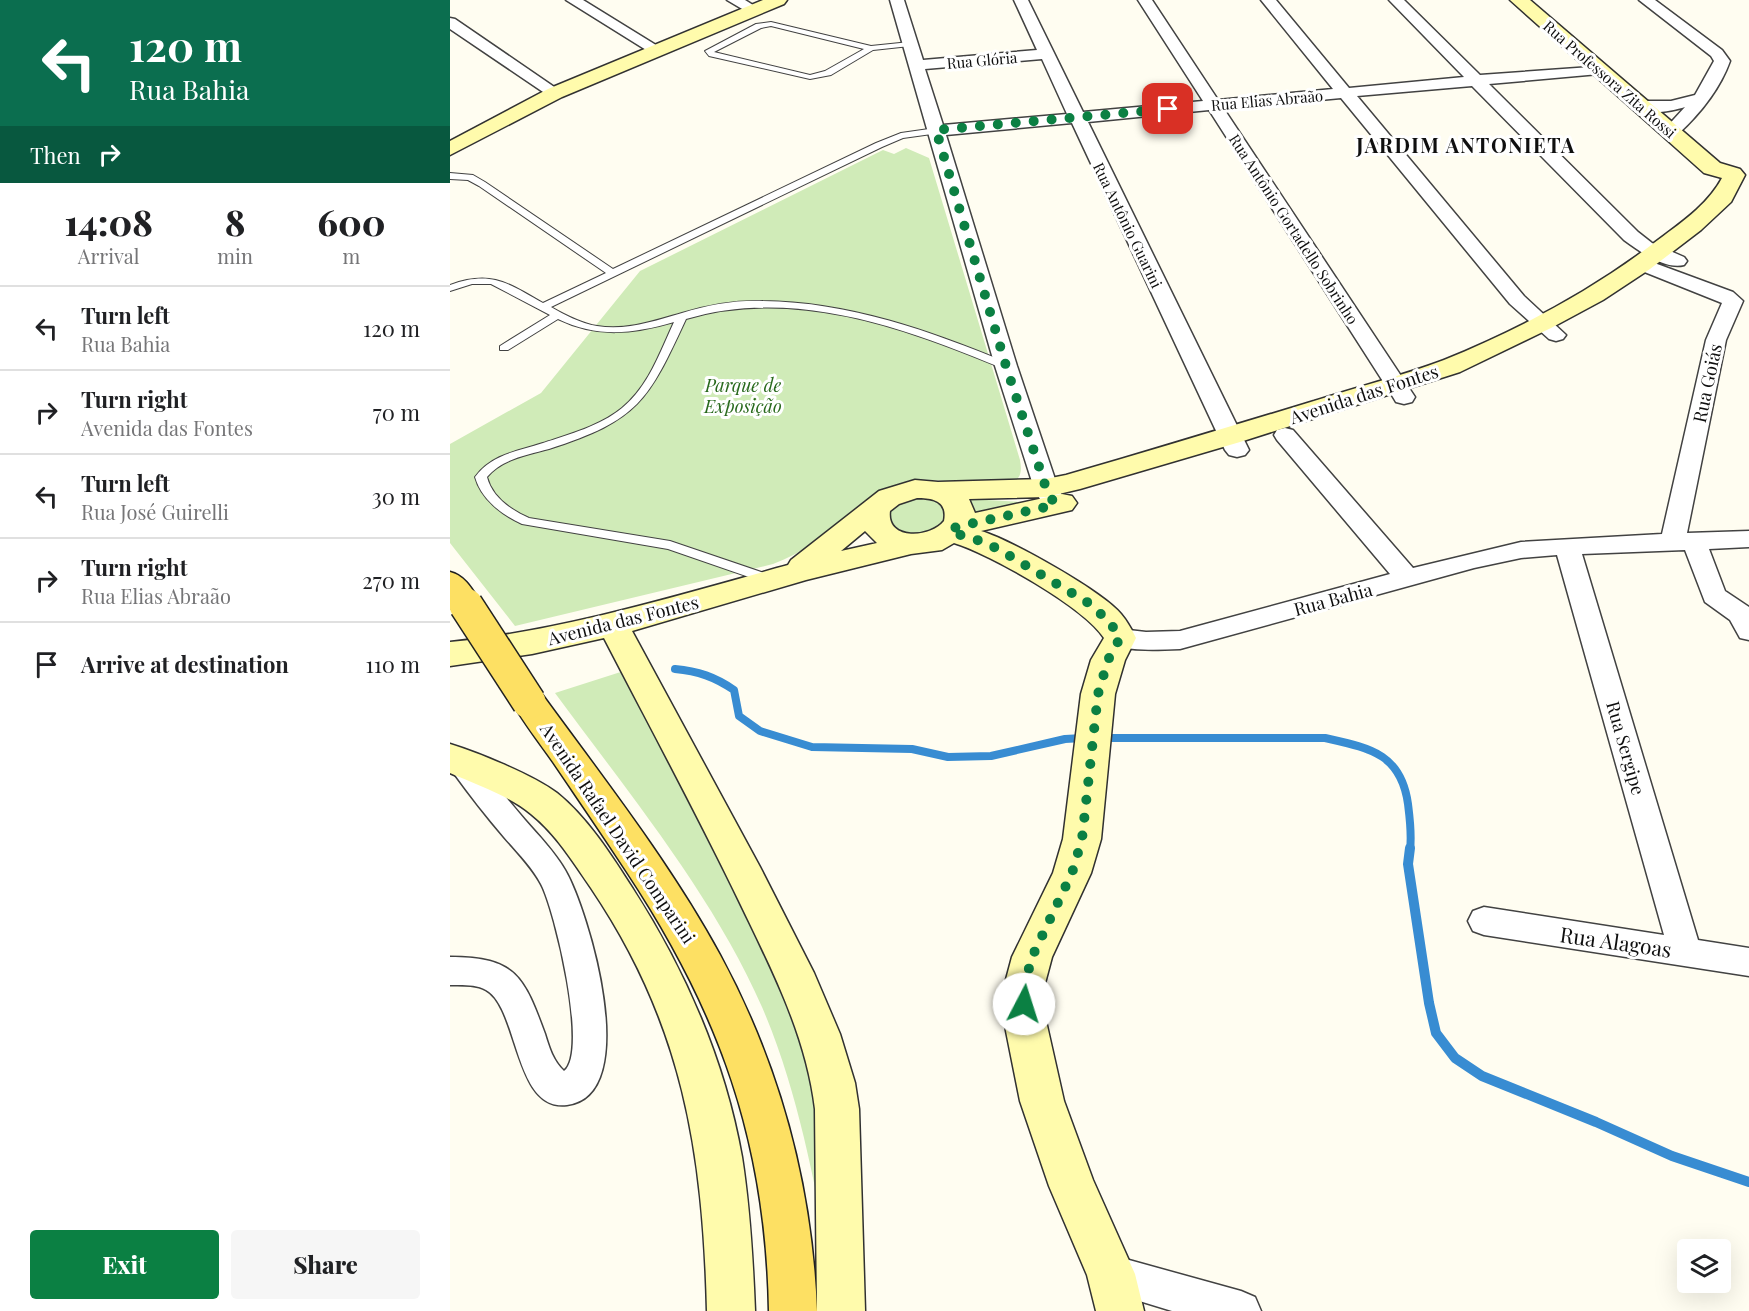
<!DOCTYPE html>
<html lang="en">
<head>
<meta charset="utf-8">
<style>
  :root { --surface:#fff; --page:#f6f6f6; --text:#202124; --muted:#757577; --line:#e0e0e0; --accent:#0b8043 }
  body { margin:0; font-family:"Playfair Display",serif; background:var(--page); color:var(--text); height:100vh; display:flex; flex-direction:column; font-size:22px; white-space:nowrap }
  * { box-sizing:border-box; margin:0 }
  p { font-size:20px; color:var(--muted) }
  .icon { flex:none; width:33px; height:33px; fill:none; stroke:currentColor; stroke-width:2; stroke-linecap:round; stroke-linejoin:round }
  .map { position:relative; flex:1; overflow:hidden }
  .side { display:flex; flex-direction:column; background:var(--surface); width:450px }
  .side>* { flex:none }
  .hud { background:#0b6e4f; color:#fff; overflow:hidden }
  .tools { position:absolute; left:1227px; top:1239px; display:grid; gap:12px }
  .tools a { display:grid; place-items:center; width:54px; height:54px; border-radius:6px; background:var(--surface); box-shadow:0 6px 24px #0002; font-size:30px }
  .pin { position:absolute; display:grid; place-items:center; width:51px; height:51px; color:#fff; margin:-26px; border-radius:12px; box-shadow:0 3px 9px #0006 }
  .me { position:absolute; width:66px; margin:-33px; rotate:5deg; stroke-linejoin:round; filter:drop-shadow(0 0 4px #0008) }
  .turn { display:flex; align-items:center; gap:21px; height:126px; padding:0 30px; font-size:27px }
  .turn .icon { width:78px; height:78px; stroke-width:2.5 }
  .turn b { display:block; font-size:42px; line-height:51px }
  .then { display:flex; align-items:center; height:57px; padding:0 30px; background:#0003; gap:12px; font-size:22px }
  .eta { display:flex; justify-content:space-evenly; align-items:center; height:102px; text-align:center }
  .eta b { font-size:36px; font-weight:800; line-height:42px }
  .cta { display:flex; gap:12px; margin-top:auto; padding:12px 30px }
  .cta a { flex:1; height:69px; border-radius:6px; background:var(--accent); color:#fff; font-size:24px; font-weight:800; line-height:69px; text-align:center }
  .cta a+a { background:var(--page); color:var(--text) }
  ul { padding:0; list-style:none }
  li { display:flex; align-items:center; gap:18px; height:84px; padding:0 30px; border-top:2px solid var(--line) }
  li div { flex:1 }
  li b { display:block; font-size:22px }
  li em { font-style:normal }
  main { display:flex; flex:1; min-height:0 }
  .map>svg:first-child { display:block }
</style>
</head>
<body>
<main>
<section class="side">
<div class="hud">
<div class="turn"><svg class="icon" aria-label="left" viewBox="0 0 24 24"><path d="M17 20v-9H6M10 6l-5 5 5 5"/></svg><div><b>120 m</b>Rua Bahia</div></div>
<div class="then">Then<svg class="icon" aria-label="right" viewBox="0 0 24 24"><path d="M7 20v-9h11M14 6l5 5-5 5"/></svg></div>
</div>
<div class="eta">
<div><b>14:08</b><p>Arrival</p></div>
<div><b>8</b><p>min</p></div>
<div><b>600</b><p>m</p></div>
</div>
<ul>
<li><svg class="icon" aria-label="left" viewBox="0 0 24 24"><path d="M17 20v-9H6M10 6l-5 5 5 5"/></svg><div><b>Turn left</b><p>Rua Bahia</p></div><em>120 m</em></li>
<li><svg class="icon" aria-label="right" viewBox="0 0 24 24"><path d="M7 20v-9h11M14 6l5 5-5 5"/></svg><div><b>Turn right</b><p>Avenida das Fontes</p></div><em>70 m</em></li>
<li><svg class="icon" aria-label="left" viewBox="0 0 24 24"><path d="M17 20v-9H6M10 6l-5 5 5 5"/></svg><div><b>Turn left</b><p>Rua José Guirelli</p></div><em>30 m</em></li>
<li><svg class="icon" aria-label="right" viewBox="0 0 24 24"><path d="M7 20v-9h11M14 6l5 5-5 5"/></svg><div><b>Turn right</b><p>Rua Elias Abraão</p></div><em>270 m</em></li>
<li><svg class="icon" aria-label="arrive" viewBox="0 0 24 24"><path d="M6 21V4h12l-3 4 3 4H6"/></svg><div><b>Arrive at destination</b></div><em>110 m</em></li>
</ul>
<div class="cta"><a>Exit</a><a>Share</a></div>
</section>
<div class="map">
<svg width="1299" height="1311" viewBox="0 0 1299 1311">
  <rect width="100%" height="100%" fill="#fffdf1"/>
  <path fill="#d0ebb8" d="M456,148L479,158L570,460C571,466 572,473 568,478C558,492 489,478 469,480C421,486 400,515 364,542C351,552 338,558 323,564L65,626L0,543V444L91,393L190,271L433,150L444,154Z
    M464,498C477,498 490,499 496,513C492,538 441,543 439,515C444,504 453,502 464,498Z
    M519,499L571,502L524,517Z
    M180,669L364,1049L380,1262C363,1176 347,1088 312,1007C263,895 177,791 105,693Z"/>
  <g fill="none" stroke-linecap="round" stroke-linejoin="round">
    <path stroke="#388cd2" stroke-width="8" d="M225,669C248,671 265,677 284,690L289,716L310,731L362,747L462,749L498,757L541,756L615,739L633,738
      M651,738H875C919,748 951,753 958,804C960,820 962,834 960,850"/>
    <path stroke="#388cd2" stroke-width="10" d="M960,848L958,864L979,1003L986,1033L1005,1058L1032,1076L1146,1122L1222,1156L1299,1182"/>
    <g stroke="#424242" stroke-width="2">
      <path id="lane" d="M321,22L421,46L460,42L464,44L460,46L423,50L381,75L360,79L259,56L255,51L306,24ZM321,26L414,49L375,71L360,75L264,52L311,28Z
        M486,128L489,129V133L453,138L432,147L101,307C115,315 130,323 147,326C176,331 204,321 232,313C258,305 285,300 313,301C399,302 481,331 560,364V368H552C453,327 343,287 236,319C198,401 189,420 99,449C77,455 52,459 37,477C42,497 61,510 79,518L220,541L326,577L327,580L326,583H316L218,549L72,524C52,515 31,499 25,477C42,454 68,451 93,443C120,434 150,426 172,408C199,386 210,352 224,322C183,334 147,338 108,319L58,350H50V346L100,315L41,284H22L0,291V285C41,270 58,283 93,303L156,273L29,186L18,180L0,179V173L23,175L35,182L163,269L426,143L451,133Z"/>
    </g>
    <g stroke="#424242" stroke-width="3">
      <path id="street" d="M116,0H133L214,50L206,55L201,53Z
        M277,0H295L311,10L309,13H299Z
        M440,0H454L473,60L587,50L564,0H578L633,112L753,101L688,0H702L768,100L883,89L811,0H826L899,88L1014,77L939,0H954L1030,75L1155,66L1157,69L1155,72L1149,74L1039,84L1188,232L1202,243L1234,257L1237,261L1234,265C1215,270 1189,251 1174,240L1022,86L907,96L1074,296L1116,335L1113,339L1106,341L1099,339L1060,304L891,98L774,109L965,397L962,402L954,404L946,402L943,397L759,110L638,122L799,450L795,455L787,457L779,455L775,450L622,123L496,135L567,366L608,488L617,505L614,510L605,513L596,510L584,488L545,366ZM592,59L617,114L493,125L475,69Z
        M1189,0H1205L1272,50L1280,61C1270,89 1249,115 1227,135H1215L1213,131L1235,107C1222,111 1194,117 1184,106L1192,101H1221L1245,95L1264,61L1261,56Z
        M0,18L5,19L113,93L111,96H99L0,29Z
        M1199,261L1283,292L1293,301L1276,340L1237,533L1299,531V547L1259,549L1275,591L1299,607V640L1290,638L1280,620L1255,602L1235,550L1132,554L1248,940L1299,948V976L1034,935L1023,931L1018,921L1023,911L1034,907L1214,935L1107,555L1071,558L1024,568L730,649C707,650 683,651 661,645L657,638L661,631L670,629L696,632L730,631L940,574L827,440L824,435L827,430L835,428L843,430L963,568L1071,542L1212,534L1256,340L1272,303L1192,271L1189,267L1192,263Z
        M13,753L23,756C40,778 57,799 75,820C89,836 104,851 115,870C138,909 194,1095 117,1105C64,1112 69,1008 36,990C26,984 11,985 0,985V957C66,957 74,977 95,1034C99,1047 103,1061 114,1071C139,1053 105,910 91,884C82,867 67,852 54,837C36,816 19,794 3,772L0,761L3,756Z
        M661,1255L791,1291L805,1297L811,1311H722L647,1288L642,1274L647,1260Z"/>
    </g>
    <g stroke="#313131" stroke-width="3">
      <path id="secondary" d="M313,0H337L334,4L112,97L0,155V141L98,89Z
        M1060,0H1080L1270,163L1290,169L1295,175L1281,202L1251,230L1200,269L1153,300L1101,328L1010,372L790,442L630,489L596,497L519,499L525,513L612,494L622,496L627,503L622,510L531,531C561,540 652,591 671,614C677,621 682,630 686,638L675,660L665,694L651,839L641,873L602,957L594,987L596,1021L614,1101L643,1180L685,1274L694,1311H646L637,1275L599,1186L570,1101L554,1021V987L562,957L603,873L613,839L631,694L641,660L654,638C634,607 540,554 504,543L492,550L461,554L356,580L182,631L310,867L364,973L390,1034L405,1083L409,1109L415,1311H367L365,1109C356,1034 321,968 289,901C246,812 199,725 154,638L82,654L0,666V642C116,630 226,596 338,565L341,560L429,491L465,480L488,482L596,479L616,475C699,451 782,426 864,401C907,387 952,376 994,360C1068,330 1141,291 1204,243C1229,224 1257,206 1272,178L1254,173ZM467,498C483,498 498,501 494,521C481,538 436,541 440,511L449,504ZM415,531L427,543L391,551Z
        M0,744C29,753 83,775 107,793C138,818 162,856 183,889C235,970 275,1061 292,1157C300,1208 303,1260 305,1311H257C253,1151 233,1024 141,888C123,862 106,834 81,814C58,795 27,785 0,773Z"/>
    </g>
    <g stroke="#202020" stroke-width="3">
      <path id="primary" d="M0,572C16,576 23,591 32,605L27,613L16,616L5,613L0,606Z
        M79,690L91,693C153,778 220,863 270,955C330,1066 362,1186 367,1311H319C316,1141 270,1013 177,872C153,835 128,799 103,762C89,742 74,723 62,702L67,693Z"/>
    </g>
    <use href="#lane" fill="#fff" fill-rule="evenodd"/>
    <use href="#street" fill="#fff" fill-rule="evenodd"/>
    <use href="#secondary" fill="#fffbac" fill-rule="evenodd"/>
    <use href="#primary" fill="#fde063" fill-rule="evenodd"/>
    <g stroke="#202020" stroke-width="36" stroke-linecap="butt">
      <path id="primary-bridge" d="M16,605L79,702"/>
    </g>
    <use href="#primary-bridge" stroke="#fde063" stroke-width="33"/>
  </g>
  <g fill="none" stroke-linecap="round" stroke-linejoin="round">
    <path stroke="#0b8043" stroke-width="10" stroke-dasharray="0 18" d="M574,1004V987L582,957L622,873L632,839L648,694L658,660L670,638L659,621L637,602L550,550L534,542L500,532L506,527L605,505L596,488L556,366L486,130L718,109"/>
  </g>
  <g text-anchor="middle" dominant-baseline="central" stroke-width="6" stroke-linejoin="round" paint-order="stroke">
    <g font-size="15" fill="#0f0f0f" stroke="#fff">
      <text transform="translate(532 60) rotate(-5)">Rua Glória</text>
      <text transform="translate(1160 79) rotate(41)">Rua Professora Zita Rossi</text>
      <text transform="translate(817 100) rotate(-5)">Rua Elias Abraão</text>
      <text transform="translate(678 225) rotate(64)">Rua Antônio Guarini</text>
      <text transform="translate(844 229) rotate(57)">Rua Antônio Gortadello Sobrinho</text>
    </g>
    <g font-size="18" fill="#0f0f0f" stroke="#fff">
      <text transform="translate(1257 383) rotate(-78)">Rua Goiás</text>
      <text transform="translate(914 394) rotate(-18)">Avenida das Fontes</text>
      <text transform="translate(883 599) rotate(-15)">Rua Bahia</text>
      <text transform="translate(173 620) rotate(-14)">Avenida das Fontes</text>
      <text transform="translate(1176 748) rotate(74)">Rua Sergipe</text>
      <text transform="translate(168 833) rotate(56)">Avenida Rafael David Comparini</text>
    </g>
    <g font-size="18" font-style="italic" fill="#28691c" stroke="#fff">
      <text x="293" y="385">Parque de<tspan x="293" dy="21">Exposição</tspan></text>
    </g>
    <g font-size="20" font-weight="bold" letter-spacing="1.5" fill="#0f0f0f" stroke="#fff">
      <text x="1016" y="144">JARDIM ANTONIETA</text>
    </g>
    <g font-size="21" fill="#0f0f0f" stroke="#fff">
      <text transform="translate(1166 941) rotate(8)">Rua Alagoas</text>
    </g>
  </g>
</svg>
<div class="tools">
<a><svg class="icon" aria-label="layers" viewBox="0 0 24 24"><path d="M12 4l9 5-9 5-9-5zM3 14l9 5 9-5"/></svg></a>
</div>
<div class="pin" style="left:718px;top:109px;background:#d93025"><svg class="icon" aria-label="arrive" viewBox="0 0 24 24"><path d="M6 21V4h12l-3 4 3 4H6"/></svg></div>
<svg class="me" style="left:574px;top:1004px" viewBox="-20 -20 40 40"><circle r="19" fill="#fff"/><path d="M0-13L10 11 0 6-10 11z" fill="#0b8043"/></svg>
</div>
</main>
</body>
</html>
